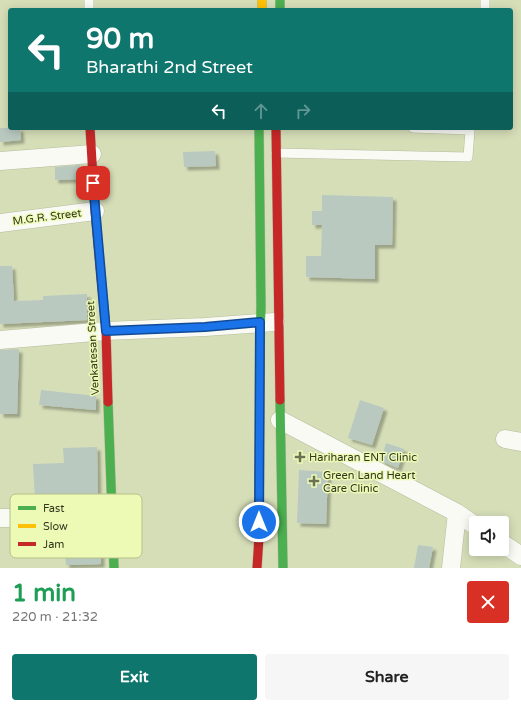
<!DOCTYPE html>
<html lang="en">
<head>
<meta charset="utf-8">
<style>
  :root { --surface:#fff; --page:#f6f6f6; --text:#222; --muted:#767676; --accent:#0f766e }
  body { margin:0; font-family:"Varela Round",sans-serif; background:var(--page); color:var(--text); height:100vh; display:flex; flex-direction:column; font-size:15px; white-space:nowrap }
  * { box-sizing:border-box; margin:0 }
  p { font-size:13px; color:var(--muted) }
  .icon { flex:none; width:22px; height:22px; fill:none; stroke:currentColor; stroke-width:2; stroke-linecap:round; stroke-linejoin:round }
  .map { position:relative; height:568px; overflow:hidden }
  .drawer { display:flex; flex-direction:column; background:var(--surface); flex:1 }
  .drawer>* { flex:none }
  .top-card { position:absolute; left:8px; top:8px; width:505px; height:122px; border-radius:4px; box-shadow:0 2px 10px #0003; background:#0f766e; color:#fff; overflow:hidden }
  .fabs { position:absolute; left:469px; top:516px; display:grid; gap:8px }
  .fabs a { display:grid; place-items:center; width:40px; height:40px; border-radius:4px; background:var(--surface); box-shadow:0 2px 10px #0003; font-size:20px }
  .pin { position:absolute; display:grid; place-items:center; width:34px; height:34px; color:#fff; margin:-17px; border-radius:8px; box-shadow:0 2px 6px #0006 }
  .me { position:absolute; width:44px; margin:-22px; rotate:0deg; stroke-linejoin:round; filter:drop-shadow(0 0 3px #0008) }
  .turn { display:flex; align-items:center; gap:14px; height:84px; padding:0 12px; font-size:18px }
  .turn .icon { width:52px; height:52px; stroke-width:2.5 }
  .turn b { display:block; font-size:28px; line-height:34px }
  .lanes { display:flex; align-items:center; height:38px; padding:0 12px; background:#0003; justify-content:center; gap:20px; direction:ltr }
  .lanes .off { opacity:.35 }
  .round { display:grid; place-items:center; flex:none; width:42px; height:42px; border-radius:4px; background:var(--page) }
  .overview { display:flex; align-items:center; justify-content:space-between; height:68px; padding:0 12px }
  h1 { font-size:24px; font-weight:700; line-height:30px; color:#1e9e55 }
  .button { display:flex; gap:8px; margin-top:auto; padding:8px 12px }
  .button a { flex:1; height:46px; border-radius:4px; background:var(--accent); color:#fff; font-size:16px; font-weight:700; line-height:46px; text-align:center }
  .button a+a { background:var(--page); color:var(--text) }
  .map>svg:first-child { display:block }
</style>
</head>
<body>
<div class="map">
<svg width="521" height="568" viewBox="0 0 521 568">
  <defs>
    <filter id="shadow"><feDropShadow dx="3.5" dy="3.5" stdDeviation="1" flood-color="#0004"/></filter>
  </defs>
  <rect width="100%" height="100%" fill="#d6deb8"/>
  <path fill="#b9c9c0" filter="url(#shadow)" d="M0,128H20L21,140L0,142Z
    M215,151L216,166L184,167L183,152Z
    M80,165L81,179L55,180V167Z
    M322,195L393,197L392,245H375V279L306,277V256H321L322,225H312V211H322Z
    M0,266H12L14,301L43,300V296L87,294V320L0,324Z
    M19,349L17,414H0V350Z
    M41,390L96,396V410L39,405Z
    M360,400L384,408L372,445L348,438Z
    M386,443L404,449L398,468L381,461Z
    M97,447L98,502L66,503V497L35,499L33,464L64,463L63,448Z
    M299,470L328,472L326,524L297,523Z
    M101,541V564L66,565L64,542Z
    M418,545L433,547L429,568H414Z"/>
  <g fill="none" stroke-linecap="round" stroke-linejoin="round">
    <g stroke="#b6bc9e" stroke-width="10">
      <path id="lane" d="M89,10V0
        M485,10V0
        M276,153L468,157L470,130L413,128"/>
    </g>
    <g stroke="#b6bc9e" stroke-width="19">
      <path id="street" d="M0,161L92,154
        M0,223L95,211
        M0,340L106,331L205,327L275,322
        M280,420L457,513L476,526
        M505,439L521,442
        M0,518L112,517
        M502,543L521,556
        M451,568L457,513"/>
    </g>
    <g stroke="#b6bc9e" stroke-width="10">
      <path id="fast" d="M280,0V10
        M259,128L261,307L260,339
        M280,400L283,568
        M108,402L114,568"/>
    </g>
    <g stroke="#b6bc9e" stroke-width="10">
      <path id="slow" d="M262,0V10"/>
    </g>
    <g stroke="#b6bc9e" stroke-width="10">
      <path id="jam" d="M90,128L95,211L106,331L108,402
        M276,128L280,400
        M257,568L259,537L260,339"/>
    </g>
    <use href="#lane" stroke="#f9faf4" stroke-width="9"/>
    <use href="#street" stroke="#f9faf4" stroke-width="18"/>
    <use href="#fast" stroke="#4caf50" stroke-width="9"/>
    <use href="#slow" stroke="#ffc107" stroke-width="9"/>
    <use href="#jam" stroke="#c62828" stroke-width="9"/>
  </g>
  <g fill="none" stroke-linecap="round" stroke-linejoin="round">
    <g stroke="#114b97" stroke-width="10">
      <path id="route" d="M93,183L106,331L205,327L260,322L259,522"/>
    </g>
    <use href="#route" stroke="#1a73e8" stroke-width="7"/>
  </g>
  <g fill="#6b7153" stroke="#edfab6" stroke-width="1.5">
    <path d="M298 451h4v4h4v4h-4v4h-4v-4h-4v-4h4z"/>
    <path d="M312 475h4v4h4v4h-4v4h-4v-4h-4v-4h4z"/>
  </g>
  <g text-anchor="middle" dominant-baseline="central" stroke-width="3" stroke-linejoin="round" paint-order="stroke">
    <g font-size="11" fill="#32371c" stroke="#edfab6">
      <text transform="translate(47 217) rotate(-7)">M.G.R. Street</text>
      <text transform="translate(93 348) rotate(-93)">Venkatesan Street</text>
    </g>
    <g font-size="11" fill="#32371c" stroke="#edfab6" text-anchor="start">
      <text x="309" y="457">Hariharan ENT Clinic</text>
      <text x="323" y="475">Green Land Heart<tspan x="323" dy="13">Care Clinic</tspan></text>
    </g>
  </g>
  <rect x="10" y="494" width="132" height="64" rx="6" fill="#edfab6" stroke="#b5c088" stroke-width="1"/>
  <rect x="18" y="506" width="18" height="4" fill="#4caf50"/>
  <rect x="18" y="524" width="18" height="4" fill="#ffc107"/>
  <rect x="18" y="542" width="18" height="4" fill="#c62828"/>
  <g font-size="11" fill="#32371c">
    <text x="43" y="512">Fast</text>
    <text x="43" y="530">Slow</text>
    <text x="43" y="548">Jam</text>
  </g>
</svg>
<div class="fabs">
<a><svg class="icon" aria-label="sound" viewBox="0 0 24 24"><path d="M4 9h4l5-4v14l-5-4H4zM17 9q2 3 0 6"/></svg></a>
</div>
<div class="pin" style="left:93px;top:183px;background:#d93025"><svg class="icon" aria-label="arrive" viewBox="0 0 24 24"><path d="M6 21V4h12l-3 4 3 4H6"/></svg></div>
<svg class="me" style="left:259px;top:522px" viewBox="-20 -20 40 40"><circle r="17" fill="#1a73e8" stroke="#fff" stroke-width="3"/><path d="M0-11L8 9 0 5-8 9z" fill="#fff"/></svg>
<div class="top-card">
<div class="turn"><svg class="icon" aria-label="left" viewBox="0 0 24 24"><path d="M17 20v-9H6M10 6l-5 5 5 5"/></svg><div><b>90 m</b>Bharathi 2nd Street</div></div>
<div class="lanes"><svg class="icon" aria-label="left" viewBox="0 0 24 24"><path d="M17 20v-9H6M10 6l-5 5 5 5"/></svg><svg class="icon off" aria-label="ahead" viewBox="0 0 24 24"><path d="M12 20V5M6 11l6-6 6 6"/></svg><svg class="icon off" aria-label="right" viewBox="0 0 24 24"><path d="M7 20v-9h11M14 6l5 5-5 5"/></svg></div>
</div>
</div>
<section class="drawer">
<div class="overview"><div><h1>1 min</h1><p>220 m · 21:32</p></div><a class="round" style="background:#d93025;color:#fff"><svg class="icon" aria-label="close" viewBox="0 0 24 24"><path d="M6 6l12 12M18 6L6 18"/></svg></a></div>
<div class="button"><a>Exit</a><a>Share</a></div>
</section>
</body>
</html>
